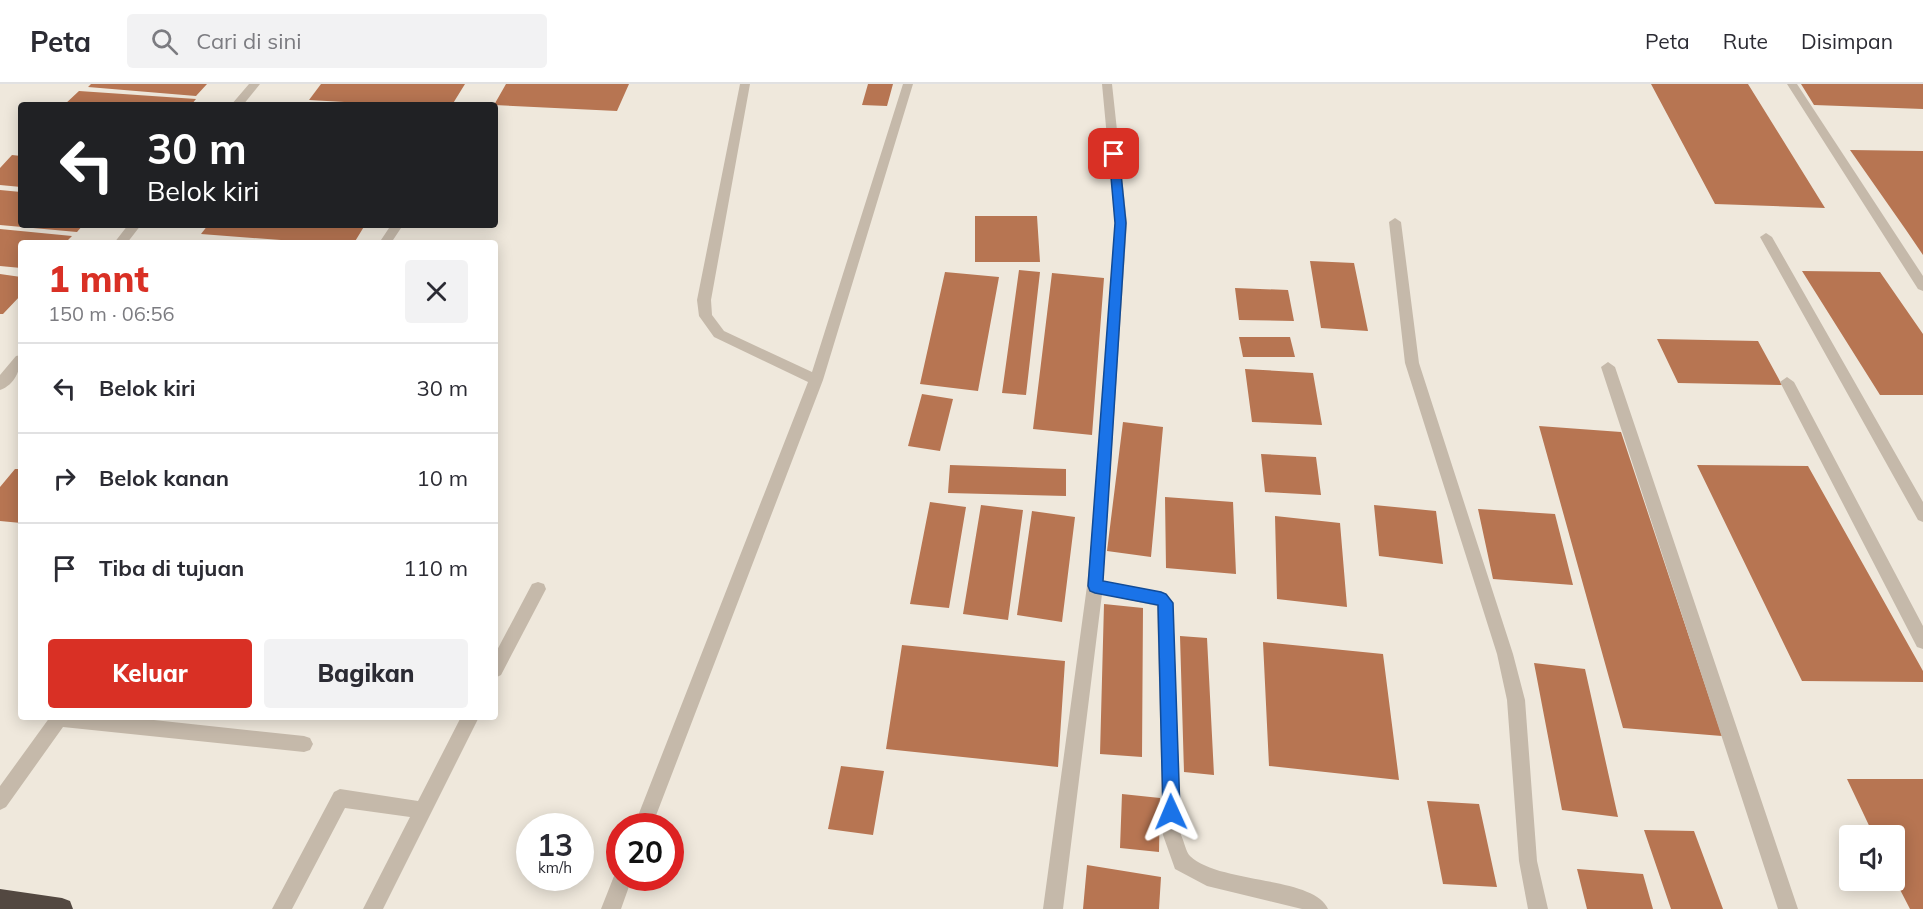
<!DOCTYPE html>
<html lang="id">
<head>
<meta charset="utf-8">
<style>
  :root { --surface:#fff; --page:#f2f2f3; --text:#2b2b33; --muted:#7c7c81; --line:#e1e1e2; --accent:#d93025 }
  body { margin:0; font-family:Mulish,sans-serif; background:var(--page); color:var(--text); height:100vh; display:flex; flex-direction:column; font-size:22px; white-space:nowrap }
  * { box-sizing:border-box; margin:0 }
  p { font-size:20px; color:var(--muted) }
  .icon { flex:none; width:33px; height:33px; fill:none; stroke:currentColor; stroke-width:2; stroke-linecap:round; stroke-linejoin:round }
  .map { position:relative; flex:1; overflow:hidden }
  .side { position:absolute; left:18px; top:156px; width:480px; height:480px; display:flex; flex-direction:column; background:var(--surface); border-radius:6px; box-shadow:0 3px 15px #0003 }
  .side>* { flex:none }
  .banner { position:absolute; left:18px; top:18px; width:480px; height:126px; border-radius:6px; box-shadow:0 3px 15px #0003; background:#202124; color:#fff; overflow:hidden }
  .tools { position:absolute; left:1839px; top:741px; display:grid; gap:12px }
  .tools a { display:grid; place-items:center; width:66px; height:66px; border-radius:6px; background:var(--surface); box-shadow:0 3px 15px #0003; font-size:30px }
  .speed { position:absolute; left:516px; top:729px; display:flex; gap:12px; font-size:30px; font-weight:700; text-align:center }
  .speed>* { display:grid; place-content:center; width:78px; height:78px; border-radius:50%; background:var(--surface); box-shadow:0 3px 15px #0003; line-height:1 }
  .speed small { font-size:15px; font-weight:400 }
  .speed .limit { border:9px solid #d22; background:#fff; color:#111 }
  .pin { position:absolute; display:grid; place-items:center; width:51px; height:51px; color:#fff; margin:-26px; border-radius:12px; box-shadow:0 3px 9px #0006 }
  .me { position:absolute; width:66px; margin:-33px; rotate:359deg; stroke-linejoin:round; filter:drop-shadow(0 0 4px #0008) }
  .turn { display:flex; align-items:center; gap:21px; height:126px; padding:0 30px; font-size:27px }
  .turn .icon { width:78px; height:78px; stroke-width:2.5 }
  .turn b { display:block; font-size:42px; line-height:51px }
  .round { display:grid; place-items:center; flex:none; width:63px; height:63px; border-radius:6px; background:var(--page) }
  .summary { display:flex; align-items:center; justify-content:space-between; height:102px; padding:0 30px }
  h1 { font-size:36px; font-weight:800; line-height:45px; color:var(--accent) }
  .button { display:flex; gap:12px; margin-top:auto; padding:12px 30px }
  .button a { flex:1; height:69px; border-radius:6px; background:var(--accent); color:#fff; font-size:24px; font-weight:800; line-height:69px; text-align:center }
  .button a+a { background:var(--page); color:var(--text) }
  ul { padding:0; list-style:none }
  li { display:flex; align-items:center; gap:18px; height:90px; padding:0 30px; border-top:2px solid var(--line) }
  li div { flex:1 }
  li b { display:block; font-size:22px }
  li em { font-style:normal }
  header { display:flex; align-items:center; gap:36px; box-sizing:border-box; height:84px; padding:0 30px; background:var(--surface); border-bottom:2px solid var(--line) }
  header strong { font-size:28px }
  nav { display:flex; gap:33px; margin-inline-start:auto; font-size:21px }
  .search { width:420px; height:54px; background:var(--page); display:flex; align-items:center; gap:15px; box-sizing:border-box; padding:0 21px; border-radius:6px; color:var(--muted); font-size:22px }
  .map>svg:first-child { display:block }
</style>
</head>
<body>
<header>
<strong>Peta</strong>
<div class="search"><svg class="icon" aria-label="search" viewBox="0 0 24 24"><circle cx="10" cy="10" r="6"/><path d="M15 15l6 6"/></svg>Cari di sini</div>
<nav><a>Peta</a><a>Rute</a><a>Disimpan</a></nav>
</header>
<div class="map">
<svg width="1923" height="825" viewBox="0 0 1923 825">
  <rect width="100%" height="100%" fill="#efe8dc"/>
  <path fill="#b77552" d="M91,0H207L196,12L88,3Z
    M321,0H465L452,21H397L309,16Z
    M506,0H629L617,27L494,21Z
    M868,0H893L887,22L862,21Z
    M1651,0H1748L1825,124L1715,120Z
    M1801,0H1923V25L1814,21Z
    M79,7L196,15L191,21H64Z
    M1850,66L1923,67V171L1906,146Z
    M12,71L21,72V103L0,101V84Z
    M0,106L21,108V141H83L77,148L0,141Z
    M975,132H1037L1040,178H975Z
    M208,141H365L354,159H321L201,150Z
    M0,145L72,152L65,159H21V184L0,182Z
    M1310,177L1354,179L1368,247L1321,244Z
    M1019,186L1040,188L1026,311L1002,309Z
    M1802,187L1880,188L1923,250V311H1880Z
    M945,188L999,193L978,307L920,300Z
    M1052,189L1104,194L1092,351L1033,345Z
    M0,190L21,193V211L3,230H0Z
    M1235,204L1288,206L1294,237L1239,236Z
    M1239,253H1290L1295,273H1243Z
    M1657,255L1758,257L1782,301L1678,299Z
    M1245,285L1313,289L1322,341L1252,338Z
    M922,310L953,315L940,367L908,362Z
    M1123,338L1163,343L1151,473L1107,467Z
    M1539,342L1621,348L1722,652L1623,644Z
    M1261,370L1316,373L1321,411L1265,408Z
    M950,381L1066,385V412L948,409Z
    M1697,381L1808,382L1923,587V598L1802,597Z
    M15,385H21V439L0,437V403Z
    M1165,413L1233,418L1236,490L1166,484Z
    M930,418L966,423L949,524L910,520Z
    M981,421L1023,426L1008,536L963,530Z
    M1374,421L1436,427L1443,480L1379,472Z
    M1478,425L1555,430L1573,501L1493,495Z
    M1032,427L1075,433L1062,538L1017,531Z
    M1275,432L1340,439L1347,523L1277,515Z
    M1104,520L1143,524L1142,673L1100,670Z
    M1180,552L1207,554L1214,691L1184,688Z
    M1263,558L1383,570L1399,696L1269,682Z
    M902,561L1065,577L1058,683L886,665Z
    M1534,579L1585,585L1618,733L1562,726Z
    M841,682L884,687L873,751L828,745Z
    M1847,695H1923V825H1910L1894,794V752H1874Z
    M1122,710L1160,714L1159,768L1120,764Z
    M1427,717L1479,720L1497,803L1443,800Z
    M1644,746L1694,747L1723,825H1671Z
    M1087,781L1161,793L1159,825H1083Z
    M1577,785L1643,790L1653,825H1587Z"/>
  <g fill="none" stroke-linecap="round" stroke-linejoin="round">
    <path fill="#c5b9aa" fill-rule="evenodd" d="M249,0H260L243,21H231Z
      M740,0H750L711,216L712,231L724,247L812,288L903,0H913L823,296L652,742H634L808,298L714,253L699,232L697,216Z
      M1102,0H1112L1127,139L1103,497L1161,508L1167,510L1173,519L1181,751C1184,757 1186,768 1190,772C1219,800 1314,792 1328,825H1302L1207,802L1175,785L1163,751L1157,522L1102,510L1063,825H1043L1087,502L1094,430L1115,139Z
      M1787,0H1797L1923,192V207L1918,205Z
      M128,141H141L127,159H114Z
      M391,141H403L391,159H379Z
      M1766,149L1772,153L1923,418V438L1918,436L1760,153Z
      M21,271C21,285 15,301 0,306V291L16,272Z
      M1608,278L1615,283L1798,825H1778L1601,283Z
      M1787,293L1794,298L1923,542V565L1917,563L1780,298Z
      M538,498L544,500L546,505L501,591L495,594V570L532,500Z
      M50,633H126L304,652L310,654L313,660L310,666L304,668L63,643L6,723L0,726V702Z
      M461,633H479L383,825H363L410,733L345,724L292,825H272L334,708L340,705L418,717Z
      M620,786V794H632L621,825H601L616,787Z"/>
    <path fill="#c5b9aa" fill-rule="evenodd" d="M1395,134L1401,138L1419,279L1513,570L1525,616L1537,777L1548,825H1528L1519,777L1507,616L1497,570L1405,279L1389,138Z"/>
    <path fill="#534841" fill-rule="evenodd" d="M0,805L62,814L70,817L73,825H0Z"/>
  </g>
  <path fill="#1a73e8" stroke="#114b97" stroke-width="1.5" d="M1114,66L1119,70L1126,139L1103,497L1161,508L1166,510L1173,519L1180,728L1177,734L1171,736L1166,734L1163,728L1158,521L1095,509L1090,507L1088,502L1115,139L1109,70Z"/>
</svg>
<div class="tools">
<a><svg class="icon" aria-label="sound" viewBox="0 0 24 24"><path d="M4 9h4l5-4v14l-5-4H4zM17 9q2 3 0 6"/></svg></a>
</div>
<div class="speed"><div>13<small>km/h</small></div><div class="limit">20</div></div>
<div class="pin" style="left:1114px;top:70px;background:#d93025"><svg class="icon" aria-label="arrive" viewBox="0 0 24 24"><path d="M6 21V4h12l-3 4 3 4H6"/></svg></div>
<svg class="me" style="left:1171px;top:728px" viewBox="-20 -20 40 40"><path d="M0-17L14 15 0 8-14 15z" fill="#1a73e8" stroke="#fff" stroke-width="4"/></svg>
<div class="banner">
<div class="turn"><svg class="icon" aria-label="left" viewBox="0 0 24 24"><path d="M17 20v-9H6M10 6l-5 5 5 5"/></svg><div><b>30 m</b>Belok kiri</div></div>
</div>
<section class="side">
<div class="summary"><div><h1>1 mnt</h1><p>150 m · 06:56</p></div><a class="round"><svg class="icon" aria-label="close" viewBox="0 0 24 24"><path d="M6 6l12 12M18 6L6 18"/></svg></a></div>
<ul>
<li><svg class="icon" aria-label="left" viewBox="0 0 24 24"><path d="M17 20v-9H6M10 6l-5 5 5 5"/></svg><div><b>Belok kiri</b></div><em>30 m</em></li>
<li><svg class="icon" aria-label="right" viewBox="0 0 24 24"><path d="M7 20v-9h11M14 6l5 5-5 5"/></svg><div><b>Belok kanan</b></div><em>10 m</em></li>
<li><svg class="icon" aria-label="arrive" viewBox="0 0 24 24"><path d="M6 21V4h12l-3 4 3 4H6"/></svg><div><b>Tiba di tujuan</b></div><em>110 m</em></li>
</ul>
<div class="button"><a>Keluar</a><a>Bagikan</a></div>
</section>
</div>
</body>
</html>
